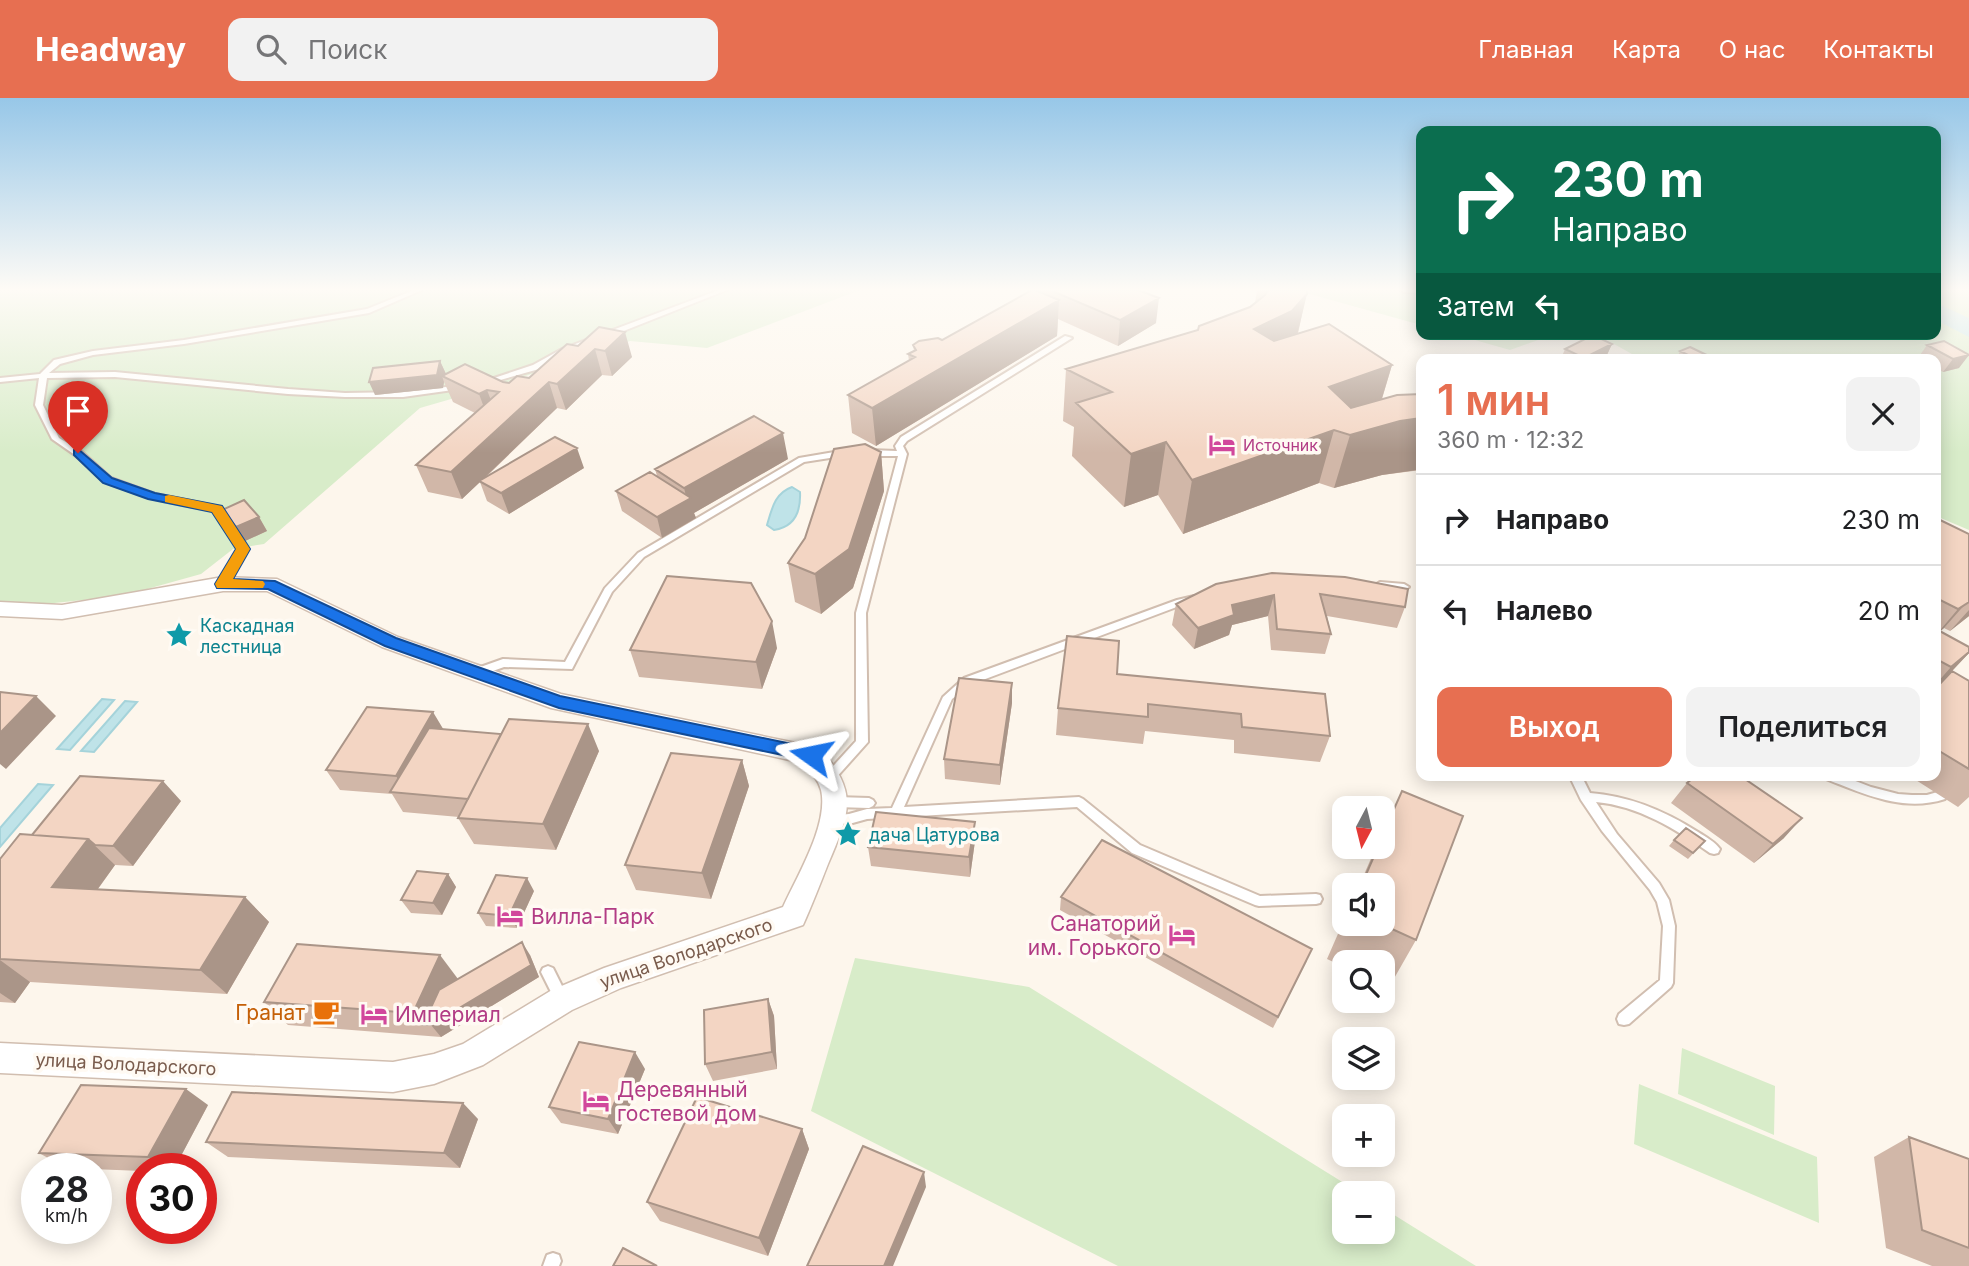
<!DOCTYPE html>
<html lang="ru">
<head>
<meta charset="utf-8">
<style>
  :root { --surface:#fff; --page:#f2f2f2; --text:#202124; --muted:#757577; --line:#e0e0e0; --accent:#e76f51 }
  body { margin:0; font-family:Inter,sans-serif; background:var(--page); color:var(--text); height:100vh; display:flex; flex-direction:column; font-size:26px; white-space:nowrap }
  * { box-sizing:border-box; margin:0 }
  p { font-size:23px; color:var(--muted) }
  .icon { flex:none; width:38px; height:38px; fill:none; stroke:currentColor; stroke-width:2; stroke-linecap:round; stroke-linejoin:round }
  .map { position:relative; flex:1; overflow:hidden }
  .details { position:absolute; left:1416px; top:256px; width:525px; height:427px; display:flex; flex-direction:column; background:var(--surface); border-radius:14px; box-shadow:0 4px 18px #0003 }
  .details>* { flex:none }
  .guide { position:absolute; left:1416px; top:28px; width:525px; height:214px; border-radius:14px; box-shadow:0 4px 18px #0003; background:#0b6e4f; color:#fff; overflow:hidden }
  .needle { width:46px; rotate:187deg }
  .buttons { position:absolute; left:1332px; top:698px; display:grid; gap:14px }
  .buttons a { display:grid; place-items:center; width:63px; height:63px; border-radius:14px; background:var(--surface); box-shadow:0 4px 18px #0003; font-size:35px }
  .speed { position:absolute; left:21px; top:1055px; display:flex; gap:14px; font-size:35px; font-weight:700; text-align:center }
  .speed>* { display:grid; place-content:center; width:91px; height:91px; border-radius:50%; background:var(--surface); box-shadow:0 4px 18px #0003; line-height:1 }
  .speed small { font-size:18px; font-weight:400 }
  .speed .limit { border:10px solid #d22; background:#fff; color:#111 }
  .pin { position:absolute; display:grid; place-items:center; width:60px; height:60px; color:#fff; margin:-72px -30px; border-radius:50% 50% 50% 0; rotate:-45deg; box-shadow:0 0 7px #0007 }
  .pin .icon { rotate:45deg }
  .me { position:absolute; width:77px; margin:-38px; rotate:282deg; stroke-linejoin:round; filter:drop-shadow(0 0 5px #0008) }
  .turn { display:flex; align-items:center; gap:24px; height:147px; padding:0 21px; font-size:32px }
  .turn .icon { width:91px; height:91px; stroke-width:2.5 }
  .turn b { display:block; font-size:49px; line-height:60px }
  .then { display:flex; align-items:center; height:66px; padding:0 21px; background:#0003; gap:14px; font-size:26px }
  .round { display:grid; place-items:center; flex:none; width:74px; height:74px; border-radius:14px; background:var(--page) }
  .overview { display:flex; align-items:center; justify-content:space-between; height:119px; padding:0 21px }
  h1 { font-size:42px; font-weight:600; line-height:52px; color:var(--accent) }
  .primary-button { display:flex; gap:14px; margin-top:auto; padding:14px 21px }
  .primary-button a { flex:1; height:80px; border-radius:14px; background:var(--accent); color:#fff; font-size:28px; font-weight:600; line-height:80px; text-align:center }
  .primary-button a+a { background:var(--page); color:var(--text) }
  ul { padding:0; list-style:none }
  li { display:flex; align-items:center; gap:21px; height:91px; padding:0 21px; border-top:2px solid var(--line) }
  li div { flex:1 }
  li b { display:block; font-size:26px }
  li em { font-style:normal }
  header { display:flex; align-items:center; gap:42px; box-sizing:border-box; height:98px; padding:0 35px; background:var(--accent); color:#fff }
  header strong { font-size:33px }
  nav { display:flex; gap:38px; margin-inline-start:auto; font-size:24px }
  .search { width:490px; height:63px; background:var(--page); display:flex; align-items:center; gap:18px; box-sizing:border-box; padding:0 24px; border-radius:14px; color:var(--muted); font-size:26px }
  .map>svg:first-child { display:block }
</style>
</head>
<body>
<header>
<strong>Headway</strong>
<div class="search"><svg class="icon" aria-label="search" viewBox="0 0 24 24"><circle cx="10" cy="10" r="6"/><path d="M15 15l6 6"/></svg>Поиск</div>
<nav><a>Главная</a><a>Карта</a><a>О нас</a><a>Контакты</a></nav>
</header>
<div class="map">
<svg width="1969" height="1168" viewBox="0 0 1969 1168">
  <rect width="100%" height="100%" fill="#fdf6ec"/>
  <path fill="#d8ecc9" d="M0,192H860L707,250L630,243L496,288L420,310L264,446L233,451L201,476L122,498L35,507L0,504Z
    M1295,192H1421V227Z
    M1936,192H1969V432L1936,418V261H1641L1596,236H1936Z
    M1454,236H1555L1510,252Z
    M855,860L1029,889L1360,1095L1344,1096V1134H1382L1383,1110L1476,1168H1118L811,1013Z
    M1682,950L1775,988L1774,1037L1678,996Z
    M1639,986L1817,1059L1819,1125L1634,1046Z"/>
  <path fill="#bfe3e8" stroke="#a5d3da" stroke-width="2" d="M792,389L800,394C801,414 794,429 774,432L767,427C772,410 775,395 792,389Z
    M102,601L114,602L70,652L57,651Z
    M125,603L137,604L94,654L81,653Z
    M38,686L53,687L0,749V730Z"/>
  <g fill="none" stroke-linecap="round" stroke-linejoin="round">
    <path fill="#bfe3e8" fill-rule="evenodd" d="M1936,205L1969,220V239L1936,222Z"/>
    <g stroke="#d1beb0" stroke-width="4">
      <path id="service" d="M414,192H422L369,215L184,246L93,257L60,266L49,275L115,274L288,291L345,295L403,294L463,287V291H460L403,299H345L288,296L115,279L47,280L43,307L59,340L81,353L111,380L155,396L220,409L248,451L226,488L223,489L218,486L238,451L214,413L150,400L105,384L75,357L52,341L35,307L39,280L0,284V280L40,276L54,262L93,253L184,242L367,211Z
        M719,192H727L568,255L539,271L486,286L482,284L533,267L562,251Z
        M1401,192H1421V195L1404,194Z
        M1065,238L1072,240L907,343L903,348L907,356L866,515L868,644L834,682L830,684L826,682L824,679L826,676L856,643V515L898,358H869L865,355L869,352L897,353L895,348L901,339Z
        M846,352L849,353V357L804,364L644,459L612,494L572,571L504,569L476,579L472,578L471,575L472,572L503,561L565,564L605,490L638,455L799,360Z
        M1380,484L1404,486L1409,489L1404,492L1377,489L1375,487Z
        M1194,498L1199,501L1197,503L1182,507L972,586L952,601L904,709L1079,699L1083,701L1140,747L1260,798L1316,796L1320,797L1322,801L1320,805L1316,806L1259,808L1255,807L1132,755L1077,709L867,721L849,726L830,724L828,721L830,718L849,716L867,711L892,710L943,599L964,580L1177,502Z
        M1569,677H1581L1590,695C1630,698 1665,713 1698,734C1706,739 1715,744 1720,751L1718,755L1714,756L1710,755C1675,731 1639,708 1596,704L1617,736L1659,785L1669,802L1675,828L1673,885L1671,889L1629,926L1624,927L1619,926L1617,921L1619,916L1660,882L1663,828L1657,804L1650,792L1602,733L1581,702Z
        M1821,677H1840L1871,689L1898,696L1912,697H1927L1941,693L1945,695L1947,698L1945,701C1902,715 1863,695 1823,680Z
        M836,699L869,700L873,702L875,705L873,708L869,710L836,709L832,707L830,704L832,701Z
        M548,868L553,870L569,902L567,906L562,908L557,906L541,874L543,870Z
        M553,1155L559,1157L561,1163L559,1168H543L547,1157Z"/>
    </g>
    <g stroke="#d1beb0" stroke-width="3">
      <path id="minor" d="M223,479L277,481L398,539L561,596L820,650C859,696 850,714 828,766C820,786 812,807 803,827L621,890L572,912L483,967L434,986L393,994L0,975V945L393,964L434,956L463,946L552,892L604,870L783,809C797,778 829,726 821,692C818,681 810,673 803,665L551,610L382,549L267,493H223L62,521L0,518V504L62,507Z"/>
    </g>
    <use href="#service" fill="#fff" fill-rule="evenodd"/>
    <use href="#minor" fill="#fff" fill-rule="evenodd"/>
  </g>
  <path fill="#d1b7a8" d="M1029,192H1138L1156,225L1118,248L1058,221L1057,238L876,348L852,335L848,297L909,263L908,256L914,253L913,247L942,242L1029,193Z
    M1257,192H1307L1298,236L1392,267L1382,301L1421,296V372L1382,377L1334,390L1319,385L1183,436L1158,397L1124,409L1072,358L1074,329L1063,323L1066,271L1198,232L1250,209L1255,205Z
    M599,229L632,259L612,278L602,277L566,312L557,310L486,379L584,370L509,416L487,403L480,384L462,401L428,394L416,367L475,315L453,304L444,284L443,290L375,297L440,263L446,276L509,285L529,280L578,248Z
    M1944,243L1959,270L1943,274L1936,270V261L1918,260L1927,247Z
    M1612,246L1606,259L1601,261H1561L1565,251Z
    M1680,253L1715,261H1679L1677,260Z
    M881,354L884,393L853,490L821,516L795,504L788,465Z
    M788,361L694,415L696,420L662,440L622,413L616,393L657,378L655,371Z
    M222,412L259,419L267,433L245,443L231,426Z
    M1936,420L1969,436V518L1950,533L1944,530L1940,533L1969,555L1952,573L1969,583V699L1958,709L1908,677H1936Z
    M1345,479L1405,509L1397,530L1327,518L1331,536L1325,556L1271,552L1268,518L1232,527L1229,537L1194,551L1172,527L1176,506Z
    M777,550L762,591L639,579L630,552Z
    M1117,576L1330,638L1320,664L1234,655V642L1145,633L1143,646L1056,637L1058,610Z
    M1012,585V605L1000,687L945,681L944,661Z
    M443,631L599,653L556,752L474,746L458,720L459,719L403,714L392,696L340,692L326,672Z
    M742,662L749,688L711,801L636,792L625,767Z
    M1687,685L1784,740L1754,765L1671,705Z
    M1402,693L1416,842L1388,891L1382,888V864H1344V869L1327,861L1344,822V826H1382V788H1359L1376,749H1382V734Z
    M181,703L133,768L115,767L98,791L245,799L269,824L227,896L30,884L15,905L0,904V761L32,737Z
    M975,724V743L970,779L871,768L868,749Z
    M1674,742L1705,743L1688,761L1669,748Z
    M448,776L456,789L442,817L411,815L401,802Z
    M534,793L517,830L486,828L478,815Z
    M1061,799L1307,863L1273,930L1060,812Z
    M530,857L539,879L441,939L288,927L264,904L458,881Z
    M768,901L774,918L777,971L713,983L705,966Z
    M645,971L618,1036L561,1025L549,1009Z
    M208,1007L174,1071H142V1073L66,1070L39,1055Z
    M478,1021L460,1070L228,1059L206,1044Z
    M802,1031L809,1051L768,1158L660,1123L647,1104Z
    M1909,1039L1969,1061V1168H1932L1886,1150L1874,1059Z"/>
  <path fill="#aa9588" d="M1307,196L1295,246L1244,283L1254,231Z
    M1159,200L1156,225L1118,248L1120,222Z
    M1059,202L1057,238L876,348L872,310Z
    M625,234L632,259L612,278L605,253Z
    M1612,246L1606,259L1601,261H1583Z
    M595,251L602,277L566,312L557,286Z
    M1969,257L1959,270L1943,274L1953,261Z
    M440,263L446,276L442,278L444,284L443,290L375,297L369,284Z
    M1392,267L1376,320L1334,332L1319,385L1183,436L1192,382L1329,289Z
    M549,284L557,310L480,384L479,383L480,384L462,401L451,374Z
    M487,292L497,318L489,323L479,296Z
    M1421,320V361L1417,372L1382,377L1334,390L1350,337L1400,323Z
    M783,335L788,361L694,415L696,420L662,440L657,419L687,402L684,390Z
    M1166,344L1158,397L1124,409L1131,356Z
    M577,350L584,370L509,416L501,395Z
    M881,354L884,393L853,490L821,516L815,476Z
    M259,419L267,433L245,443L236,429Z
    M1274,497L1268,518L1232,527L1229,537L1194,551L1198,530L1232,507Z
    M1968,503L1944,530L1936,537L1958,511Z
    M1969,512V518L1950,533Z
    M772,523L777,550L762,591L756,564Z
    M1969,554V555L1936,590V586L1951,569Z
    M1012,585V605L1000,687V667Z
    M36,598L56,618L6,671L0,666V635Z
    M433,614L445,634L408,696L396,678Z
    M588,626L599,653L556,752L543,726Z
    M742,662L749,688L711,801L702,775Z
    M163,683L181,703L133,768L113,748Z
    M1802,720L1784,740L1754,765L1773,746Z
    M975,724V743L970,779L969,759Z
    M88,741L115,767L81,814L52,789Z
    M448,776L456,789L442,817L433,805Z
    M527,780L534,793L517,830L509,818Z
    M245,799L269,824L227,896L200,872Z
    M522,844L530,857L539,879L441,939L431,927H423L413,915L440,857L458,881Z
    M0,862L30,884L15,905L0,895Z
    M768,901L774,918L777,971L772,954Z
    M635,954L645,971L618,1036L608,1021Z
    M186,991L208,1007L174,1071H167L148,1059Z
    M463,1005L478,1021L460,1070L444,1055Z
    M802,1031L809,1051L768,1158L759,1140Z
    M924,1074L926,1089L893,1168H884Z"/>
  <path fill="#f3d5c3" stroke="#aa9588" stroke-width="2" d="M1032,192H1035L1059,202L872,310L848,297L915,259L908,256L916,252L913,247L919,243L938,240L942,242Z
    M1050,192H1138L1159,200L1120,222Z
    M1268,192H1307V196L1292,213L1254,231L1274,243L1329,226L1392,267L1329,289L1351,310L1397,297L1421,296V320L1400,323L1350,337L1334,332L1192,382L1166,344L1131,356L1076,305L1112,294L1066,271L1198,232L1199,228L1250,209L1265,197Z
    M599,229L625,234L605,253L595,251L557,286L549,284L451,374L416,367L499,294L487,292L479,296L442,278L465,266L503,284L509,285L517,278L529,280L567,246L578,248Z
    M1593,237L1612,246L1584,260L1565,251Z
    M1944,243L1969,257L1953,261L1927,247Z
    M1690,249L1715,261H1696L1680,253Z
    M440,263L437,277L369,284L373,270Z
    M754,318L783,335L684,390L655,371Z
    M555,339L577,350L501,395L479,383Z
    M865,346L881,354L849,451L815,476L788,465L805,440L834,351Z
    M650,374L691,400L657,419L616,393Z
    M244,402L259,419L236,429L222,412Z
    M1936,420L1969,436V504L1958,511L1936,500Z
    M1272,475L1345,479L1408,491L1405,509L1320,496L1331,536L1277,531L1274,497L1232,507L1234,517L1198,530L1176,506L1216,486Z
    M667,478L751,485L772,523L756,564L630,552Z
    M1936,531L1969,549V554L1951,569L1936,561Z
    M1067,538L1119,543L1117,576L1325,596L1330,638L1242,629L1241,616L1148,606V619L1058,610Z
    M1952,573L1969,583V671L1936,651V590Z
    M959,580L1012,585L1000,667L944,661Z
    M0,594L36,598L0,635Z
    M367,609L433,614L396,678L326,672Z
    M509,621L588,626L543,726L458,720Z
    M429,630L501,636L468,701L390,694Z
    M671,655L742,662L702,775L625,767Z
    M1697,677H1739L1802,720L1773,746L1687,685Z
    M80,678L163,683L113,748L95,747L88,741L32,737Z
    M1402,693L1463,718L1416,842L1381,826H1382V788H1361L1378,749H1382V738Z
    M876,714L975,724L969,759L868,749Z
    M1686,730L1705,743L1693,755L1674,742Z
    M20,736L88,741L52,789L245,799L200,872L0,861V761Z
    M1102,742L1312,851L1278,919L1061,799Z
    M417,773L448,776L433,805L401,802Z
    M496,777L527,780L509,818L478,815Z
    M522,844L531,867L431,927H423L439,892Z
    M297,846L440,857L413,915L264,904Z
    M768,901L772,954L705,966L704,912Z
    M579,944L635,954L608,1021L549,1009Z
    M81,987L186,991L148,1059L39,1055Z
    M232,994L463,1005L444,1055L206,1044Z
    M697,999L802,1031L759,1140L647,1104Z
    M1909,1039L1969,1061V1150L1922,1132Z
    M863,1048L924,1074L884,1168H807Z
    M623,1150L657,1168H613Z"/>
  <linearGradient id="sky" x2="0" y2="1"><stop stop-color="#97c7e8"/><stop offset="0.54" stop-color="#fefbf6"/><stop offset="1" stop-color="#fefbf6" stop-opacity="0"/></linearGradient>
  <rect width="1969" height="355" fill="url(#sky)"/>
  <path fill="#1a73e8" stroke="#114b97" stroke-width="2" d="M78,351L112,380L155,395L222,408L250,451L233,481L275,483L396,540L560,598L811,650L817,652L819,657L817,661L811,663L559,610L385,548L268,491L217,490L215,486L236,451L212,414L148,401L103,385L74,357V352Z"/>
  <path fill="#f59e0b" d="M169,397L222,408L250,451L233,481L263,483L265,486L263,490H217L215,486L236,451L212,414L165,404V398Z"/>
  <defs>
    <g id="hotel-bare" transform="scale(2.1)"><path d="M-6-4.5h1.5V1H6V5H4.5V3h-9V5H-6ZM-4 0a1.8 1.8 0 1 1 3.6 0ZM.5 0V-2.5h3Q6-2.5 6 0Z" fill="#d1479c" stroke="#fffaf3" stroke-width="2.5" paint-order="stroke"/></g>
    <g id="sight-bare" transform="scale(2.1)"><path d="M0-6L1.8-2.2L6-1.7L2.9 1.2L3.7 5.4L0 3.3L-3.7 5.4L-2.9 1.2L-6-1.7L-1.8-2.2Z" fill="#0f9aa8" stroke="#fffaf3" stroke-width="2.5" paint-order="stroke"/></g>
    <g id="cafe-bare" transform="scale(2.1)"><path d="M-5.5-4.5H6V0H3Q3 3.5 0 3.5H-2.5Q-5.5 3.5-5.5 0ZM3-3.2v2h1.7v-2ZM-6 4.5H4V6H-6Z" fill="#e8710a" stroke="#fffaf3" stroke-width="2.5" paint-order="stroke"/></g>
  </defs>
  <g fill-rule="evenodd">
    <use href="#hotel-bare" x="1222" y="347"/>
    <use href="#sight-bare" x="179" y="537"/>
    <use href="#sight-bare" x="848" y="736"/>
    <use href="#hotel-bare" x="510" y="818"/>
    <use href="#hotel-bare" x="1182" y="837"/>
    <use href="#cafe-bare" x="326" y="914"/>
    <use href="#hotel-bare" x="374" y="916"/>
    <use href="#hotel-bare" x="596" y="1003"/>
  </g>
  <g text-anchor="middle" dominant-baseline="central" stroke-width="7" stroke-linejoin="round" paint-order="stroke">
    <g font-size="16" fill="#b23c85" stroke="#fffaf3" text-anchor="start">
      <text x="1243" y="347">Источник</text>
    </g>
    <g font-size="18" fill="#0d838f" stroke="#fffaf3" text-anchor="start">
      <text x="200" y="527">Каскадная<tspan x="200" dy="21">лестница</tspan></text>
      <text x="869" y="736">дача Цатурова</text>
    </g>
    <g font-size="18" fill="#7a5c4d" stroke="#fffaf3">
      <text transform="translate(686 855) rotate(-19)">улица Володарского</text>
      <text transform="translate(126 966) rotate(3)">улица Володарского</text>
    </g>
    <g font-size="21" fill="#b23c85" stroke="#fffaf3" text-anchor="start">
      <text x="531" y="818">Вилла-Парк</text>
      <text x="1161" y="825" text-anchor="end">Санаторий<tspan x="1161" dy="24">им. Горького</tspan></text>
      <text x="395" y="916">Империал</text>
      <text x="617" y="991">Деревянный<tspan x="617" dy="24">гостевой дом</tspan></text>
    </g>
    <g font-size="21" fill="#c56008" stroke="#fffaf3" text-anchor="end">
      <text x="305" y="914">Гранат</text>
    </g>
  </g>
</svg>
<div class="buttons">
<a><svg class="needle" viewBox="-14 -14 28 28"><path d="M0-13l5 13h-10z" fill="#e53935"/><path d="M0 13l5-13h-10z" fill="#757577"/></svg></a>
<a><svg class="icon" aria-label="sound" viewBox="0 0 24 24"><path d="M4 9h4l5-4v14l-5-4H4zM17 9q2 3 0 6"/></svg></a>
<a><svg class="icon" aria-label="search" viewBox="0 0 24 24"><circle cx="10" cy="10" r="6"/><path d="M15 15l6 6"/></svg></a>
<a><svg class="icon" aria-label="layers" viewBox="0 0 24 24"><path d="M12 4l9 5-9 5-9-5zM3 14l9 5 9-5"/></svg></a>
<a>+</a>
<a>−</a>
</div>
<div class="speed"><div>28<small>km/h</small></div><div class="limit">30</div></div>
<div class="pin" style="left:78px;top:355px;background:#d93025"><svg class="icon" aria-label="arrive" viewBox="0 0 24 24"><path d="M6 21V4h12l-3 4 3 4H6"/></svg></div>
<svg class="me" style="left:811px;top:657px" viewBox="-20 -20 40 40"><path d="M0-17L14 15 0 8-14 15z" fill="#1a73e8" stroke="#fff" stroke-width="4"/></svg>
<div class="guide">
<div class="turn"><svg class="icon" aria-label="right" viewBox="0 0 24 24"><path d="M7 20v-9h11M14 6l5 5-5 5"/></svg><div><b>230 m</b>Направо</div></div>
<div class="then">Затем<svg class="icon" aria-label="left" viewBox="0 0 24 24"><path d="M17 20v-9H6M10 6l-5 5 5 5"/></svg></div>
</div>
<section class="details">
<div class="overview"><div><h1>1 мин</h1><p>360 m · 12:32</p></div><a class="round"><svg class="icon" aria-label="close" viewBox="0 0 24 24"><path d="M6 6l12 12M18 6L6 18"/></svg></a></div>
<ul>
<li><svg class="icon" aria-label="right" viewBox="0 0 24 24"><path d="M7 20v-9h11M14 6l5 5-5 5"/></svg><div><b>Направо</b></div><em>230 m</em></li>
<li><svg class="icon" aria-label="left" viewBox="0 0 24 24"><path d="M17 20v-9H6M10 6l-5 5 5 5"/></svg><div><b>Налево</b></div><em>20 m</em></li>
</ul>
<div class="primary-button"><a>Выход</a><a>Поделиться</a></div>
</section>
</div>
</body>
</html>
